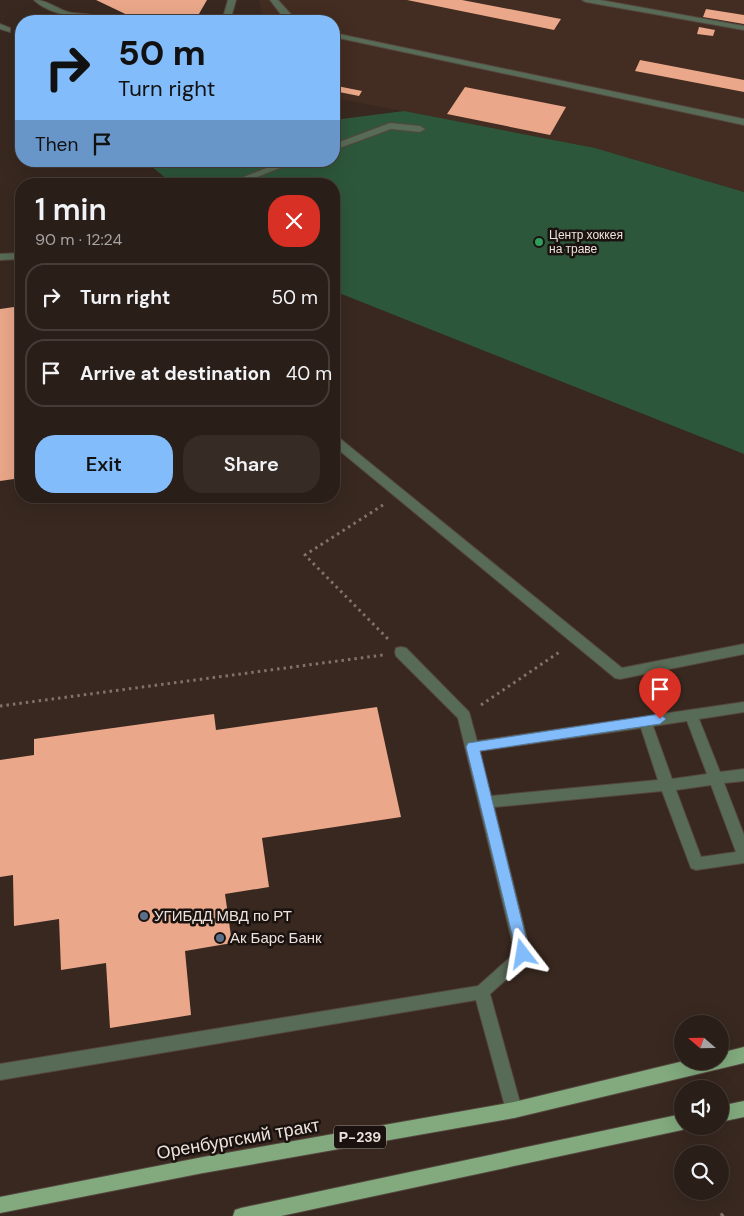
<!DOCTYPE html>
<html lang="en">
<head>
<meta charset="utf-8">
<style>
  :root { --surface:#2a1e18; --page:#362b25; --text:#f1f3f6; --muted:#a5a2a2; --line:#463c37; --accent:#82bcfa }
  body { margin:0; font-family:"DM Sans",sans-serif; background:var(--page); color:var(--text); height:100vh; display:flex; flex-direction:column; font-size:19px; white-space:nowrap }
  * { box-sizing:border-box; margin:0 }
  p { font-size:16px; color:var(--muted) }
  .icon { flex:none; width:28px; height:28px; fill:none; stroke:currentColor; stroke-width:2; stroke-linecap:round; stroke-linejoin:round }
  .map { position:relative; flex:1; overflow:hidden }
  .details { position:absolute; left:15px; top:178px; width:325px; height:325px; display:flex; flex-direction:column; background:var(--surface); border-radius:20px; box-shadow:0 5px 20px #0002,0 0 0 1px var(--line) }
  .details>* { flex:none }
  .guide { position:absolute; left:15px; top:15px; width:325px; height:152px; border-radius:20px; box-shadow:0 5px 20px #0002,0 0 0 1px var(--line); background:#82bcfa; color:#111; overflow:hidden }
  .needle { width:32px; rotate:290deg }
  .fabs { position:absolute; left:674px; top:1015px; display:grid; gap:10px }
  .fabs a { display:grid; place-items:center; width:55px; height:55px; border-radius:50%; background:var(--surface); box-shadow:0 5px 20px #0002,0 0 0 1px var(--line); font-size:25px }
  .pin { position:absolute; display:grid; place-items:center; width:42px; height:42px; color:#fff; margin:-51px -21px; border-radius:50% 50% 50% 0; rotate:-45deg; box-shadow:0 0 5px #0007 }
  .pin .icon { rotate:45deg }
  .me { position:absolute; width:55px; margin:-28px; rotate:346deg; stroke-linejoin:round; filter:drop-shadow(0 0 4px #0008) }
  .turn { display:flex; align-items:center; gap:18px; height:105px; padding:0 20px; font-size:22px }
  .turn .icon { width:65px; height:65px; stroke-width:2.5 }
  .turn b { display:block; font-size:35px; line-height:42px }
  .then { display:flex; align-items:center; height:48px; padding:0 20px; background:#0003; gap:10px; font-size:19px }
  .round { display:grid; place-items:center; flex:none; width:52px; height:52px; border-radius:20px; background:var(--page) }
  .head { display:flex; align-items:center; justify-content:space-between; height:85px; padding:0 20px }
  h1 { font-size:30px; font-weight:600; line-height:38px }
  .cta { display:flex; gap:10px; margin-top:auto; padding:10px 20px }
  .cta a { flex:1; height:58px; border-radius:20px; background:var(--accent); color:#111; font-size:20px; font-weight:600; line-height:58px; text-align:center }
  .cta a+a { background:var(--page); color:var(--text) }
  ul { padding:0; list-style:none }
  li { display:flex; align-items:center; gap:15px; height:68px; margin:0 10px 8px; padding:0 10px; border:2px solid var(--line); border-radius:20px }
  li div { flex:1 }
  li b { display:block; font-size:19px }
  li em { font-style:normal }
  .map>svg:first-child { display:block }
</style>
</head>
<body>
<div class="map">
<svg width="744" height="1216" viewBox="0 0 744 1216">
  <rect width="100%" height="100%" fill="#382820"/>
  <path fill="#432c21" d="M259,0H744V192L595,148L334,98V21H263Z"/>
  <path fill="#2d573b" d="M404,111L595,148L744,192V454L334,291V184H173L145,161H334V120Z"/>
  <path fill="#eaa789" d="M96,0H207L196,19L200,21H140Z
    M407,0H462L561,19L554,30Z
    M706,9L744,15V24L703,17Z
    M699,27L715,30L713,36L697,34Z
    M640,60L744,80V92L635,71Z
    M337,86L362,91L359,96L334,91Z
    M465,87L566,107L550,135L447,114Z
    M21,306V478L0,481V309Z
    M377,707L401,817L262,838L269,887L225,894L232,943L185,951L191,1015L110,1028L106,963L61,970L59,919L14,926L13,875L0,877V760L34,755V739L214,714L216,730Z"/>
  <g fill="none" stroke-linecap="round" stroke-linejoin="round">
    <g stroke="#55463e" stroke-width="2">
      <path id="lane" d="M34,0C48,0 55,8 68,12C81,15 94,12 106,21C97,22 91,18 83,17C65,15 48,13 34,0Z
        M228,0H236L230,21H222Z
        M270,0H278L297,21H286Z
        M582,0H600L744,26V30L586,2Z
        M0,24L10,28V32L0,29Z
        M334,33L744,119V125L334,37Z
        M390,123L420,126L425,129L420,132L391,129L334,150V144Z
        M284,161H297L240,184H226Z
        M21,253V259L0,260V254Z
        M334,436L338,437L622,668L744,644V654L620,679L615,678L334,446Z
        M401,647L406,648L469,712L477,741L744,702V712L699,719L720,772L744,769V781L724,783L744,835V863L696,870L691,868L662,791L494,807L531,955L528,960L490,994L522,1110L520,1116L514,1118L508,1116L506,1110L476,1000L0,1080V1064L478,986L515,953L458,718L396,656L395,652L396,648ZM687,721L707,774L672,779L653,726ZM641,728L658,780L491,796L480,751ZM711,785L736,852L701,857L676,790Z"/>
    </g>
    <g stroke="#55463e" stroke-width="2">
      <path id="primary" d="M744,1047V1063L514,1118L203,1173L0,1213V1197L203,1157L514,1102L684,1061H720V1053Z
        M744,1101V1117L720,1122V1106Z
        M682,1114V1126H688L682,1130L281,1216H233L235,1210L241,1208Z"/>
    </g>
    <path stroke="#80726c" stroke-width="3" stroke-dasharray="2.5 4" stroke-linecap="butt" d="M383,505L305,555L389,640
      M481,705L561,651
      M0,706L383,655"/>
    <path stroke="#80726c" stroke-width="4" stroke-dasharray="3 4.5" stroke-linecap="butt" d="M721,1216L726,1211"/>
    <use href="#lane" fill="#586b56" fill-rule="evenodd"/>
    <use href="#primary" fill="#82aa7e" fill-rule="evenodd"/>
  </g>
  <path fill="#82bcfa" stroke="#547aa2" d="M660,714L666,719L660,724L480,751L530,954L528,959L523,961L518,959L466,747L468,743Z"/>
  <circle fill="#2e9e5b" stroke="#1a120f" stroke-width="2" cx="539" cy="242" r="5"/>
  <g fill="#5c6f8a" stroke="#1a120f" stroke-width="2">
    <circle cx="144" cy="916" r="5"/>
    <circle cx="220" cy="938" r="5"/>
  </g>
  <g text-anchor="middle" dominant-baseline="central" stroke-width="5" stroke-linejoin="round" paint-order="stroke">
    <g font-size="12" fill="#ece1dc" stroke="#1a120f" text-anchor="start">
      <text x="549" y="235">Центр хоккея<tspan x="549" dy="14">на траве</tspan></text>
    </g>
    <rect fill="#1a120f" stroke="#ada39e" stroke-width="1" x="334" y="1125.5" width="52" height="23" rx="4"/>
    <g font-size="14" font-weight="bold" fill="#ece1dc">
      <text x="360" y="1137">Р-239</text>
    </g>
    <g font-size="15" fill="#ece1dc" stroke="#1a120f" text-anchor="start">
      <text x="154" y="916">УГИБДД МВД по РТ</text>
      <text x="230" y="938">Ак Барс Банк</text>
    </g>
    <g font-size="18" fill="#ece1dc" stroke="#1a120f">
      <text transform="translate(238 1139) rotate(-10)">Оренбургский тракт</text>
    </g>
  </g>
</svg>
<div class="fabs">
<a><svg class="needle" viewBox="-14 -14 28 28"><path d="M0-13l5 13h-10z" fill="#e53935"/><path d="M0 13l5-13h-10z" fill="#a5a2a2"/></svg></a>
<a><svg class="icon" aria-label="sound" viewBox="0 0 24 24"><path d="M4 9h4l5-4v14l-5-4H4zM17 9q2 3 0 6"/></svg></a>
<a><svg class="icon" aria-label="search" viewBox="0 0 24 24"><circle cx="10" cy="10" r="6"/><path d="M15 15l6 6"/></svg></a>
</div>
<div class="pin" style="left:660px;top:719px;background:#d93025"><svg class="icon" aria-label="arrive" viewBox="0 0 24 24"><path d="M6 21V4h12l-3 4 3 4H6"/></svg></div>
<svg class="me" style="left:523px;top:954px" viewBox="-20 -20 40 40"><path d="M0-17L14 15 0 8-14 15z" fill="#82bcfa" stroke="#fff" stroke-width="4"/></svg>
<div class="guide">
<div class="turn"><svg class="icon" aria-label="right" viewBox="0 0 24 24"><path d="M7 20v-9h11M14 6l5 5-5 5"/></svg><div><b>50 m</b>Turn right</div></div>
<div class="then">Then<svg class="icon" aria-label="arrive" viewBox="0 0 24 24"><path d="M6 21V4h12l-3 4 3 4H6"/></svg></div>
</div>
<section class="details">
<div class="head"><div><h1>1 min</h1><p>90 m · 12:24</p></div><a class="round" style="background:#d93025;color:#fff"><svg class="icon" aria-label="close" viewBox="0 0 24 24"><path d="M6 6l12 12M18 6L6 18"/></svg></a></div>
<ul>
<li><svg class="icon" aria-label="right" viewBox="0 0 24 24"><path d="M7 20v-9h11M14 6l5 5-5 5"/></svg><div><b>Turn right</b></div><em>50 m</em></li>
<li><svg class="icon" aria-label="arrive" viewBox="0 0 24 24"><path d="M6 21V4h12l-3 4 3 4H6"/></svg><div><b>Arrive at destination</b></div><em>40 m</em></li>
</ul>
<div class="cta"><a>Exit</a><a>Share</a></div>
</section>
</div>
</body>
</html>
